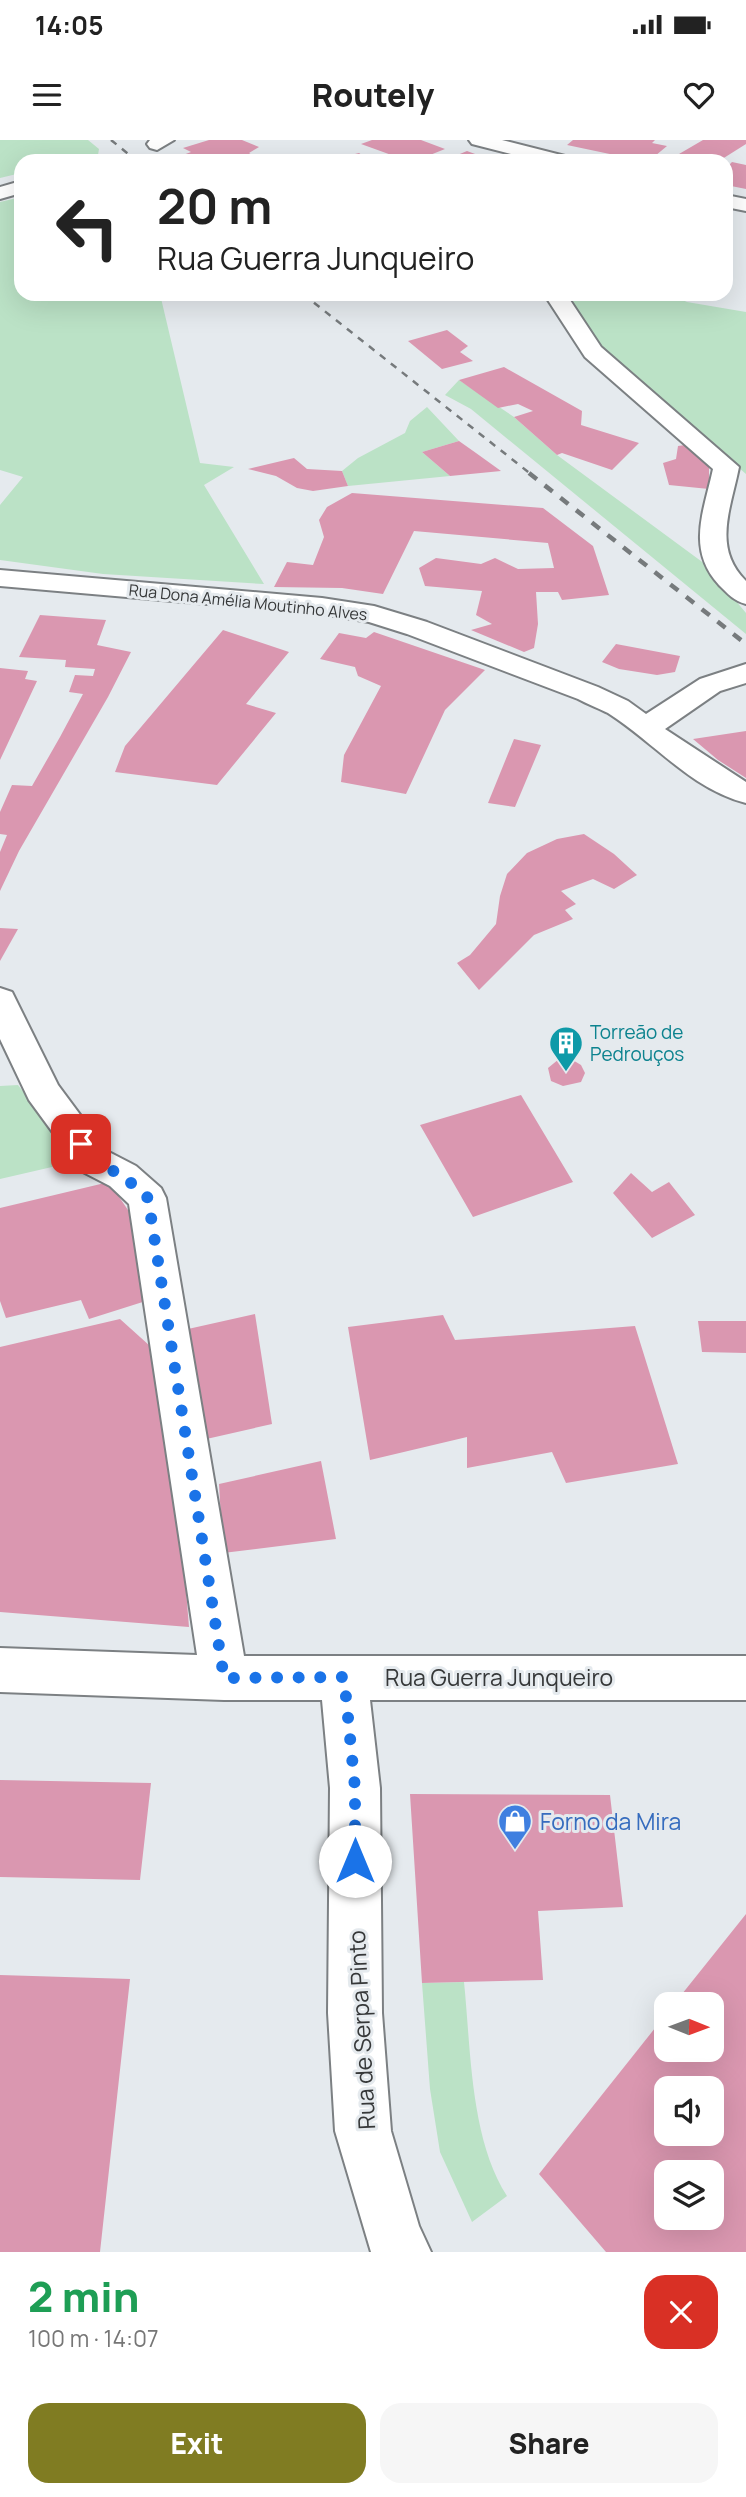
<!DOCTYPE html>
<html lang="en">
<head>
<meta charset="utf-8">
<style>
  :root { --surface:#fff; --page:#f6f6f6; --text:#222; --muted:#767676; --accent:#807c22 }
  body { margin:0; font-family:Manrope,sans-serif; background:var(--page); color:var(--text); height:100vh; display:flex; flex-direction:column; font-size:26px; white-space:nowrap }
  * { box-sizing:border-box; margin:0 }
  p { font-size:23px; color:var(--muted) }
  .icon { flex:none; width:38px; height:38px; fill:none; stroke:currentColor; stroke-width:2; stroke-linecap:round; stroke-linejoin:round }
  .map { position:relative; height:2112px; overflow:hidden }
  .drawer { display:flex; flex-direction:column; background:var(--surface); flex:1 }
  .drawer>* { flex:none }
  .guide { position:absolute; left:14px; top:14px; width:719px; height:147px; border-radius:21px; box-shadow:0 7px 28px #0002; background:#fff; color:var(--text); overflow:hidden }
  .needle { width:46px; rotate:91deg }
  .tools { position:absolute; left:654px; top:1852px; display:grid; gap:14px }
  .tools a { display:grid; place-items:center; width:70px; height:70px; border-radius:14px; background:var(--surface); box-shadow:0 7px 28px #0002; font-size:35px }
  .pin { position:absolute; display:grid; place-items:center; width:60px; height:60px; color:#fff; margin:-30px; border-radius:14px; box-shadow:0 4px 10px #0006 }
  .me { position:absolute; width:77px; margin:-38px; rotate:0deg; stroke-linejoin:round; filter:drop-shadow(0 0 5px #0008) }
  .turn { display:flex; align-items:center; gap:24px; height:147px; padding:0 28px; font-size:32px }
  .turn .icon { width:91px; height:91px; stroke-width:2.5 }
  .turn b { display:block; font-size:49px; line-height:60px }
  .round { display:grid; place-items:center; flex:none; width:74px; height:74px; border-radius:21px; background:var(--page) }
  .summary { display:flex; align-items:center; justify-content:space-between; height:119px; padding:0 28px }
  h1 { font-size:42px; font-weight:800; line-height:52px; color:#1e9e55 }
  .cta { display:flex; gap:14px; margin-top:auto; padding:14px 28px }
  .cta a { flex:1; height:80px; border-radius:21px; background:var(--accent); color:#fff; font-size:28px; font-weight:800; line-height:80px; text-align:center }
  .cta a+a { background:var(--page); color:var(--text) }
  .status { display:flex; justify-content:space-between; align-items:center; height:49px; padding:0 35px; background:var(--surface); direction:ltr }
  .status svg { height:19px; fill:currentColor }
  header { display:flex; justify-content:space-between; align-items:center; height:91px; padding:0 28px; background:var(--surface); font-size:32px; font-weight:800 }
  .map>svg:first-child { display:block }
</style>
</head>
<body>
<div class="status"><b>14:05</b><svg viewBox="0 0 49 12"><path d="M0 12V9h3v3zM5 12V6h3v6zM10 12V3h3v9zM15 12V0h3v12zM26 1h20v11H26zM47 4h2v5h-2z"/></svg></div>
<header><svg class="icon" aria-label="menu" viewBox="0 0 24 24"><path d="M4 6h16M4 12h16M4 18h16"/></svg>Routely<svg class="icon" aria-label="heart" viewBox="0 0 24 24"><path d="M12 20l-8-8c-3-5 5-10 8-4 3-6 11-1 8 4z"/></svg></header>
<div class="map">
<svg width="746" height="2112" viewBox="0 0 746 2112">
  <rect width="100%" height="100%" fill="#e5eaee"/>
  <path fill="#bbe2c6" d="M0,0H88L99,9L98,15L72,21H21V33L0,38Z
    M21,57V154H160L200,323L234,327L204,345L264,444L103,434L0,420V365L23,337L0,330V62Z
    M569,154H669L687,162L746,172V334L604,211L566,160Z
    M459,240L514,277L557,315L705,424L746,473V494L471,269L445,255Z
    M427,267L459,301L422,312L450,336L348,346L342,331L358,318L405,293L410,281Z
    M18,945L78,1021L0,1039V946Z
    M464,1842C471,1910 470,1998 507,2056L472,2082L440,2012L430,1949L422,1843Z"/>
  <path fill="#da97b0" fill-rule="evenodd" d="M209,0H242L259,7L249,13L257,18L250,21H196L183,15L191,12L183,8Z
    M372,0H421L445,9L415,21H408L361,4Z
    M573,0H655L652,3L667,6L649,21H643L567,5Z
    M703,0H746V4L719,21H667Z
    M467,11L494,21H443Z
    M359,13L369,20L331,21V20Z
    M732,22L746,25V49L726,45V28Z
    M447,190L468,206L460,212L473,221L442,229L408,201Z
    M504,227L582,271L581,285L639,303L612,330L562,313L557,315L514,277L533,271L518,264L498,268L459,240Z
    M459,301L476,313L501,331L450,336L422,312Z
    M685,305L698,310L709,322V349L669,345L663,323L676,319L678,306Z
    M294,318L307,329L342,331L348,346L313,351L297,348L276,336L248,329Z
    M352,353L543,368L593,406L609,455L562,460L558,452H536L538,484L534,508L524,512L471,490L492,484L476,475L482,451L425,446L419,428L436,418L481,424L495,418L518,429L554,428L548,403L414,391L383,454L342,448L274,447L287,422L313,425L324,397L319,380L327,367Z
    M40,475L106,480L97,505L131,512L108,557L19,711L0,751V712L7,695L0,694V672L12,645L32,646L60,597L83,554L69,552L75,535L93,536L95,529L65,527L66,520L19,517Z
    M223,490L289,512L246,564L276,573L217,645L115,632L125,606Z
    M374,492L485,530L445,570L406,654L341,642L344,615L381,546L358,536L355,527L320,519L339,493L366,498Z
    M616,504L680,516L675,532L657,535L619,529L602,522Z
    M0,528L28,531L25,539L37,541L0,620Z
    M746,591V638L718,620L693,599Z
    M514,599L541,605L515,667L488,663Z
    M584,694L614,714L637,735L614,749L593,739L561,751L576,764L565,770L573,779L534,795L479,850L457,823L470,815L496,784L500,756L507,734L527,713L557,699Z
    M0,788L18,789L0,821Z
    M559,919H571L581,925L585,933L581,942L563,946L551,941L548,928Z
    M521,955L573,1042L473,1077L420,985Z
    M631,1033L652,1052L669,1042L695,1075L652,1098L613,1053Z
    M109,1042L130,1073L149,1160L89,1179L81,1160L6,1178L0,1161V1068Z
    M255,1174L272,1284L202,1300L188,1189Z
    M443,1175L455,1200L635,1186L678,1324L566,1343L552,1312L467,1328V1297L370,1320L348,1187Z
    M120,1179L150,1206L178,1352L189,1487L0,1472V1207Z
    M698,1181H746V1213L702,1212Z
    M321,1321L336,1399L223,1413L219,1344Z
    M0,1640L151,1643L140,1740L0,1737Z
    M410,1654L610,1655L623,1767L538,1771L543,1840L422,1843Z
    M746,1774V2112H606L539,2034L667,1873V1909H712V1864H674ZM667,1948H712V1993H667ZM667,2032H712V2077H667Z
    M0,1835L130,1839L100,2112H0Z"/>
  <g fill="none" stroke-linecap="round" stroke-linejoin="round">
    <g stroke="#7c8083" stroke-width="4">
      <path id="minor" d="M150,0H174L157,10L150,8L147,4Z
        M469,0H502L569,17L572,21H539L472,4Z
        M21,41V53L0,59V47Z
        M726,55L746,59V71L726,67Z
        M544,154H566L601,207L739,327C731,368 712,408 746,441V464C734,461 728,454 719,445C686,409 704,371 713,329L585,217Z
        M0,430L322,458L374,466L427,482L598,547L628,561L646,574L700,539L746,524V543L720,551L665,589L746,642V663C691,649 654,602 608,573C598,568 587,564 578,559L407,494L369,482L322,474L0,446Z
        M0,848L12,852L58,945L107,1011L136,1026L161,1048L166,1058L244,1516H746V1560H370L380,1648L382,1873L391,1991L419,2086L431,2112H371L335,1991L328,1873L330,1648L322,1560H224L0,1552V1508L197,1515L129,1064L110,1046L81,1031L29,960L0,899Z"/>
    </g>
    <use href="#minor" fill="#fff" fill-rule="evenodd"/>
    <path stroke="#767a7c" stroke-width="2.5" stroke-dasharray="7 7" stroke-linecap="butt" d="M111,0L137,21
      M303,154L532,335"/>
    <path stroke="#767a7c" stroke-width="4.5" stroke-dasharray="10 10" stroke-linecap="butt" d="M529,333L746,504"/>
  </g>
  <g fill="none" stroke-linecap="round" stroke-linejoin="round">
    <path stroke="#1a73e8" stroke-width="12" stroke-dasharray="0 21.6" d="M81,1004L94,1021L123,1036L148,1058L224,1538L344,1537L355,1648V1721"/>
  </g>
  <defs>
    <g id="building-pin" transform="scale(1.75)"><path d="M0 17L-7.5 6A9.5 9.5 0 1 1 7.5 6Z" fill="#0f9aa8" stroke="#e5eaee"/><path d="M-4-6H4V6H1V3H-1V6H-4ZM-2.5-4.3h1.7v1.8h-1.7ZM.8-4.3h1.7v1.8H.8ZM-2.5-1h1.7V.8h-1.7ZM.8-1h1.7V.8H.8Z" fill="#fff"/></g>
    <g id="shop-pin" transform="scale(1.75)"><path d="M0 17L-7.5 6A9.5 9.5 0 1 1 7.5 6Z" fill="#3f7fe0" stroke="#e5eaee"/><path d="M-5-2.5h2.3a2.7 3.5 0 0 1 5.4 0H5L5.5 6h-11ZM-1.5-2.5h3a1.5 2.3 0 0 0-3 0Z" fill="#fff"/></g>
  </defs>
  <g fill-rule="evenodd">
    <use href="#building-pin" x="566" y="903"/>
    <use href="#shop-pin" x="515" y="1681"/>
  </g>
  <g text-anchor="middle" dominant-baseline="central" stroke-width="6" stroke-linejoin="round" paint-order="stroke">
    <g font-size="16" fill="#363839" stroke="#e5eaee">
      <text transform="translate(248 462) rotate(6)">Rua Dona Amélia Moutinho Alves</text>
    </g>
    <g font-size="19" fill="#0d838f" stroke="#e5eaee" text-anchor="start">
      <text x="590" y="892">Torreão de<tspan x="590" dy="22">Pedrouços</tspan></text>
    </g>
    <g font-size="23" fill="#363839" stroke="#e5eaee">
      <text x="499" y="1537">Rua Guerra Junqueiro</text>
      <text transform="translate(361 1890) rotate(-93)">Rua de Serpa Pinto</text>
    </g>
    <g font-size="23" fill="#366cbe" stroke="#e5eaee" text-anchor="start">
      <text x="540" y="1681">Forno da Mira</text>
    </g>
  </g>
</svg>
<div class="tools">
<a><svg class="needle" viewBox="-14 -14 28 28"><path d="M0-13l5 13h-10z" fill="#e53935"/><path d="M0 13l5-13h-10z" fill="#767676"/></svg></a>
<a><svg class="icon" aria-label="sound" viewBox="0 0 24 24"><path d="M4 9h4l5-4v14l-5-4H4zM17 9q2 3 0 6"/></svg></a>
<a><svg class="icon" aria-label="layers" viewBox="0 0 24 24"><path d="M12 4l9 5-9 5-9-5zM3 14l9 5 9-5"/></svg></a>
</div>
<div class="pin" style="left:81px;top:1004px;background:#d93025"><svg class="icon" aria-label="arrive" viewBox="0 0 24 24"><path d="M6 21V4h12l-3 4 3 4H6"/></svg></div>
<svg class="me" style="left:355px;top:1721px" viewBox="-20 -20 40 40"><circle r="19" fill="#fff"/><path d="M0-13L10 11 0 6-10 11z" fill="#1a73e8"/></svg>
<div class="guide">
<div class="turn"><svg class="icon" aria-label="left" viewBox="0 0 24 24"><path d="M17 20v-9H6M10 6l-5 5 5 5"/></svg><div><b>20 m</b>Rua Guerra Junqueiro</div></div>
</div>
</div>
<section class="drawer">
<div class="summary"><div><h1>2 min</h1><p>100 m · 14:07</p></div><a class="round" style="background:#d93025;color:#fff"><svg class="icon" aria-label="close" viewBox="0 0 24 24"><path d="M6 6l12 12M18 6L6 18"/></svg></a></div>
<div class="cta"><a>Exit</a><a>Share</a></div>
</section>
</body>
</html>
